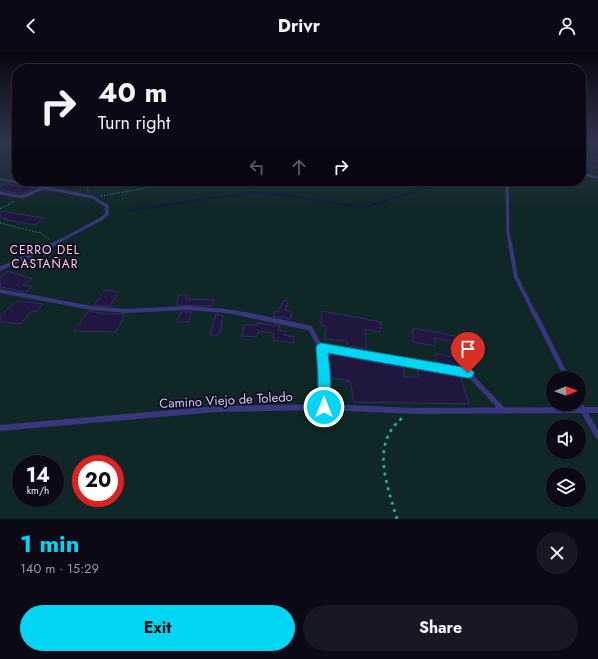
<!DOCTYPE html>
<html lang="en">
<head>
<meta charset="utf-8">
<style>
  :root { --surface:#0b0916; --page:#191723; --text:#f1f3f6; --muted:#9a9aa1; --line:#2b2a35; --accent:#00d6f3 }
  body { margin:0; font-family:Jost,sans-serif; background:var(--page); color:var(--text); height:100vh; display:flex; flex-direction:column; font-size:15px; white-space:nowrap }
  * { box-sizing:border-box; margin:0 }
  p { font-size:13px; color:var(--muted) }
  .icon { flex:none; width:22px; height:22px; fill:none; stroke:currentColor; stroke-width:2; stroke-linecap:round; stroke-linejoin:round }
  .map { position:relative; height:467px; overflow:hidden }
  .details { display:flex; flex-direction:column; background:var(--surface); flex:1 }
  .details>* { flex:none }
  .guide { position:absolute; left:12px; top:12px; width:574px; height:122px; border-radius:16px; box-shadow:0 1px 3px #0004,0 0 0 1px var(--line); background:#0b0916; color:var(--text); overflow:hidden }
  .needle { width:26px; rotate:89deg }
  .fabs { position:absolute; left:546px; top:319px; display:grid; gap:8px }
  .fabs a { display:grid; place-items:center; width:40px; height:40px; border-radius:50%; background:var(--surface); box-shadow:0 1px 3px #0004,0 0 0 1px var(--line); font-size:20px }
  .speed { position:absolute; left:12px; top:403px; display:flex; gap:8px; font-size:20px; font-weight:700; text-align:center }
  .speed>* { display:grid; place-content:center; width:52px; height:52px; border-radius:50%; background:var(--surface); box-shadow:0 1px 3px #0004,0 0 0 1px var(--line); line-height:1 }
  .speed small { font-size:10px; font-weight:400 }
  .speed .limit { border:6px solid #d22; background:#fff; color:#111 }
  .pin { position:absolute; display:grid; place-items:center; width:34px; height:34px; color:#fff; margin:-41px -17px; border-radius:50% 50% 50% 0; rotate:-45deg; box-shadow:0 0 4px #0007 }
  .pin .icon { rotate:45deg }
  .me { position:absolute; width:44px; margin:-22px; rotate:0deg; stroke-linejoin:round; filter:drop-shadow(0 0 3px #0008) }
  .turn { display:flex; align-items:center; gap:14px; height:84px; padding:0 20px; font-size:18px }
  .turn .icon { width:52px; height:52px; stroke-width:2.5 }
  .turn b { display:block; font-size:28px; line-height:34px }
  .lanes { display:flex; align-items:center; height:38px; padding:0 20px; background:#0003; justify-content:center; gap:20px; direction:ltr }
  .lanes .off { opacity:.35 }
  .round { display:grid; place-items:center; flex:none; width:42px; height:42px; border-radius:21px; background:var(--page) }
  .head { display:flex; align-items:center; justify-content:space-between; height:68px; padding:0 20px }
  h1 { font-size:24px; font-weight:700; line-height:30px; color:var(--accent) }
  .cta { display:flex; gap:8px; margin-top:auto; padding:8px 20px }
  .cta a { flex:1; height:46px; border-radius:24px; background:var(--accent); color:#111; font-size:16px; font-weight:700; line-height:46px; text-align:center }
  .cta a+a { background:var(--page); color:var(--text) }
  header { display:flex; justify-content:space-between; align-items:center; height:52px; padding:0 20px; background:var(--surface); font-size:18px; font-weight:700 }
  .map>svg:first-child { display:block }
</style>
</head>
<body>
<header><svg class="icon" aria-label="back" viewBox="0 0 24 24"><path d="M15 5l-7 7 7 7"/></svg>Drivr<svg class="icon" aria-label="person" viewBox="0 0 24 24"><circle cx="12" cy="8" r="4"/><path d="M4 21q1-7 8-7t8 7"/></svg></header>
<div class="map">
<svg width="598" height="467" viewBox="0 0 598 467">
  <rect width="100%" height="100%" fill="#0f0c1e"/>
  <path fill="#0f2827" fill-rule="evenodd" d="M0,91H17V129H581V91H598V467H0ZM553,326H579V352H553ZM553,374H579V400H553ZM21,412H55V446H21ZM81,412H115V446H81ZM553,422H579V448H553Z"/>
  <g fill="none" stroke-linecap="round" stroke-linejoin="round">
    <path stroke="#0a1c3e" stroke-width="1.5" d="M0,115L17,108
      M425,136L445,129"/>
    <path stroke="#0a1c3e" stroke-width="2" d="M133,158L253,140L288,143L352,154H369L428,135"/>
  </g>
  <path fill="#20173f" stroke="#37296b" d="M598,104V116L582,111Z
    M4,132H9L34,136L22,142L0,138V134Z
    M5,159L18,162L44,166L35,173L12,169L0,165V161Z
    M8,219L32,227L23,233L32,235L26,240L0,235V225Z
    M105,238L118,240L110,254L94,253Z
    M179,243H187L186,247L215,248L211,254L176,253Z
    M284,248L288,250L285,258L292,260L290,267L273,264L275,259L278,260Z
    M17,249L43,252L35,260L32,259L20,272L0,270V264Z
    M88,259L106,262H125L116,280L74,279Z
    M322,259L381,270L380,280L365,277L366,297L347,294V289L325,287L326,274L321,273Z
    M181,260H192L188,270H177Z
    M216,262L223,264L219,283H210Z
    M257,271L280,274L278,278L286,280L284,283L294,285L293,291L273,288L274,281L259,279L257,285L242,284L244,273H256Z
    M413,276L455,284L459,315L436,312V302L452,305L450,289L435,286V294L413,290Z
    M327,303H336L404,316V325H419L417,318L460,324L469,352L354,350L350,329L331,326Z"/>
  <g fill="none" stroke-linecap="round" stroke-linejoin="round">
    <path stroke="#2bb0ab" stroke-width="1" stroke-dasharray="1 2" stroke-linecap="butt" d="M85,129L88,139
      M101,144L185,129
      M0,157L15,149
      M0,171L40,181L49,187"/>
    <path stroke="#2bb0ab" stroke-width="2.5" stroke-dasharray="3 4.5" stroke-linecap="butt" d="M397,467C387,432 370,393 402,366"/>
    <path stroke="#3a367e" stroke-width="2.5" d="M581,121L598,126
      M0,127L46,136
      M507,129V136"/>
    <path stroke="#3a367e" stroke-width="3" d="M41,135L92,145L107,154V162L101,167L54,192
      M507,135L508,180L510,192
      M0,141L22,145L43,136"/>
    <path stroke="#3a367e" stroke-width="4" d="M510,191L516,225L535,263
      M0,217L56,191
      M0,239L92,256L126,259L187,256L226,259L248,263"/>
    <path stroke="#3a367e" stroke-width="5" d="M243,262L310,276L321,296L324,320V354
      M535,262L567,326
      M321,296L468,321L499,354
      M579,350L581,354"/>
    <path stroke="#3a367e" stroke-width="6" d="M324,353V355
      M498,353L504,359
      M580,353L598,384
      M0,376L217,357L324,355L414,359L598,358"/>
    <path fill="#3a367e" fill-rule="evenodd" d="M6,91H12L0,96V93Z"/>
  </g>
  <linearGradient id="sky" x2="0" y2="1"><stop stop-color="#080710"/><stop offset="0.58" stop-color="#31344c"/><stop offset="1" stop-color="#31344c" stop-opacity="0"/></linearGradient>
  <rect width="598" height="156" fill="url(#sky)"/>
  <path fill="#00d6f3" stroke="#008b9e" d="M321,291L468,316L472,318L474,321L472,325L468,326L328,301L330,320L331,355L329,360L324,361L320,360L318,355V320L316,296L317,293Z"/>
  <g text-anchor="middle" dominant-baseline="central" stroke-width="3.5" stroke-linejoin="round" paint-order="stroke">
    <g font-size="12" letter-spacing="1" fill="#ffcaeb" stroke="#0f0c1e">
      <text x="45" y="198">CERRO DEL<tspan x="45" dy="14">CASTAÑAR</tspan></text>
    </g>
    <g font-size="13" fill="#d0c8ff" stroke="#0f0c1e">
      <text transform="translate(226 348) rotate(-3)">Camino Viejo de Toledo</text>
    </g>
  </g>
</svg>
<div class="fabs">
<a><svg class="needle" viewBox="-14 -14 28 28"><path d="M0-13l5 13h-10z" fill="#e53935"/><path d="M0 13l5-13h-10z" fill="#9a9aa1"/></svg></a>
<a><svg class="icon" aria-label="sound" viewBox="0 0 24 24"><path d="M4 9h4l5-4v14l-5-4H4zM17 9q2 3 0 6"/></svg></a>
<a><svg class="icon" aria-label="layers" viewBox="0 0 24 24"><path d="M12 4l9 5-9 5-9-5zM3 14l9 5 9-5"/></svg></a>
</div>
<div class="speed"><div>14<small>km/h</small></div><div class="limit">20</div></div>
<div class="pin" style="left:468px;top:321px;background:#d93025"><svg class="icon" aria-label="arrive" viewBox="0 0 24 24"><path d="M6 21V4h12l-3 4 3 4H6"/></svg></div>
<svg class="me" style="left:324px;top:355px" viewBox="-20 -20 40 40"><circle r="17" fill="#00d6f3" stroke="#fff" stroke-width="3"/><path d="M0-11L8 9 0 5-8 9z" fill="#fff"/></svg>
<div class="guide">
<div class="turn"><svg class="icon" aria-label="right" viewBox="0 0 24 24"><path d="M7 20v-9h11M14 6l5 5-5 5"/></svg><div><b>40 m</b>Turn right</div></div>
<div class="lanes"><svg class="icon off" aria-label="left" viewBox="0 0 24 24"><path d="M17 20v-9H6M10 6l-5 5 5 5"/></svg><svg class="icon off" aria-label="ahead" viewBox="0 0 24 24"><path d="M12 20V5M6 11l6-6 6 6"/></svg><svg class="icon" aria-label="right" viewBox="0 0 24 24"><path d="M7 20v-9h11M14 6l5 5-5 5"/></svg></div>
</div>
</div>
<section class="details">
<div class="head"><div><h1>1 min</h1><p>140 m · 15:29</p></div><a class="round"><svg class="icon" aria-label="close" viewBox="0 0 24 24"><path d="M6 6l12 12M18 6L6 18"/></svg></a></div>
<div class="cta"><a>Exit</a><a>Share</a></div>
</section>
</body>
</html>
